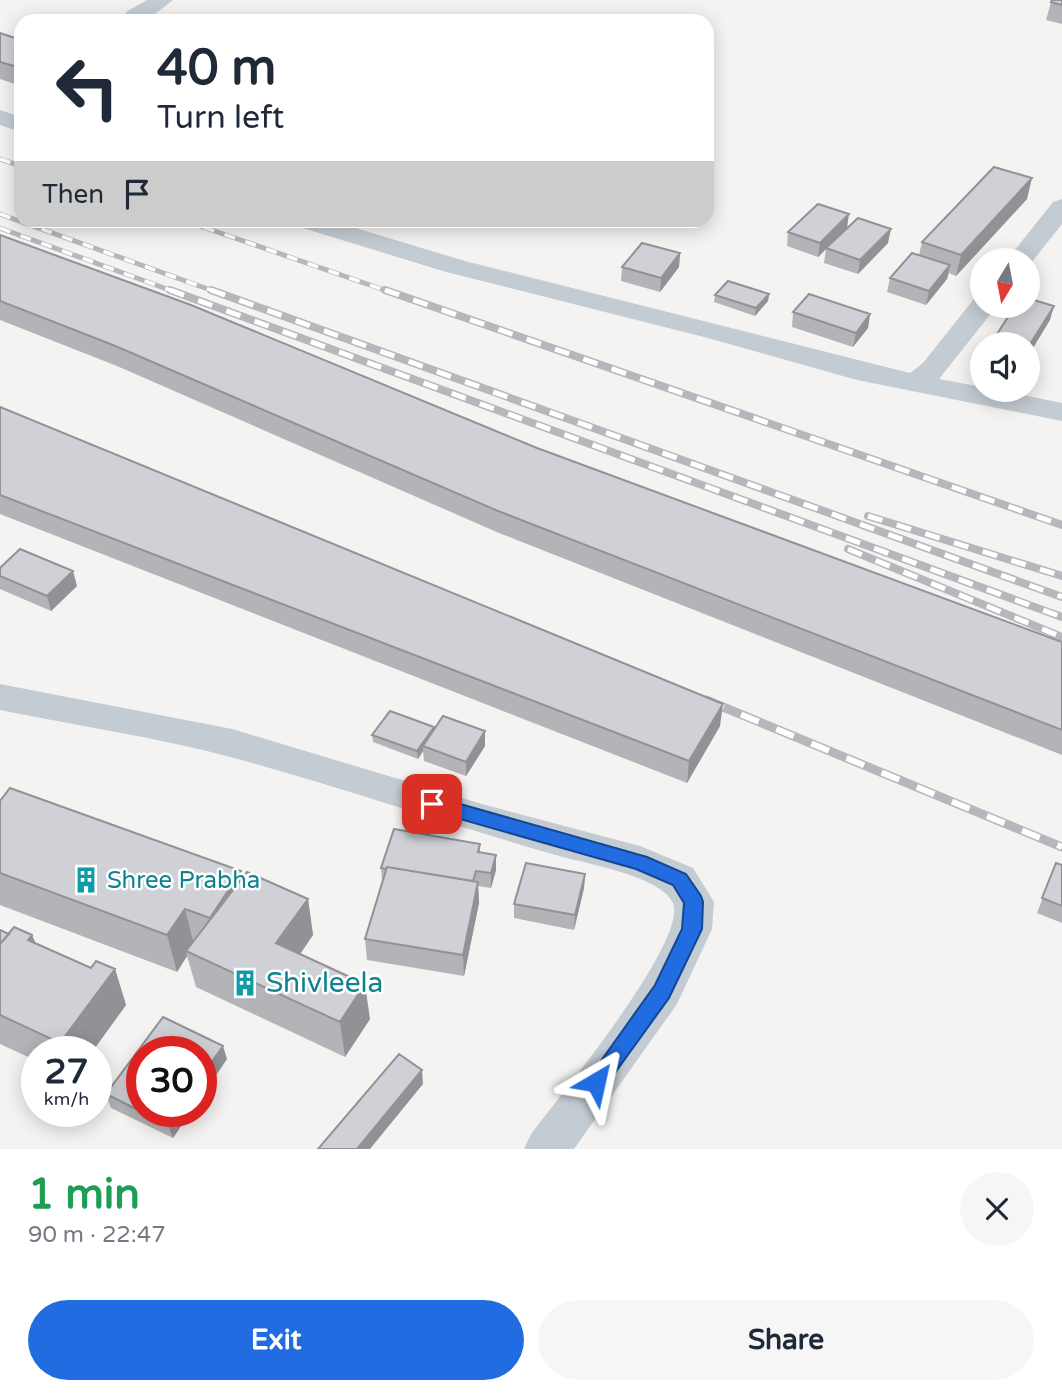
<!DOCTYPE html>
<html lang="en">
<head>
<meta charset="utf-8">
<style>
  :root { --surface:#fff; --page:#f6f6f7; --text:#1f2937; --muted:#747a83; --accent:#216ce0 }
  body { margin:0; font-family:"Varela Round",sans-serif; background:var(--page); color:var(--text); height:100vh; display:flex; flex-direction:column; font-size:26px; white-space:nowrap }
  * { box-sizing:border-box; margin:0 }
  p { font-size:23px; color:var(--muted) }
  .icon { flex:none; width:38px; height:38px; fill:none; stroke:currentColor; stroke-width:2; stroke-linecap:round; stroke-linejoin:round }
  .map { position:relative; height:1149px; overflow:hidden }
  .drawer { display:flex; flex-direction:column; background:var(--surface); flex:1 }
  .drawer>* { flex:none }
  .guide { position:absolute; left:14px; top:14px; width:700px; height:214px; border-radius:21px; box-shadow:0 4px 18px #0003; background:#fff; color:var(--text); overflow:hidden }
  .needle { width:46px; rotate:190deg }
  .controls { position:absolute; left:970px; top:248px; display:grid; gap:14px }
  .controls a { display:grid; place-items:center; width:70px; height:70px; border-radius:50%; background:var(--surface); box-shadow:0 4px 18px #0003; font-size:35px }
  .speed { position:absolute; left:21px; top:1036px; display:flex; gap:14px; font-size:35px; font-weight:700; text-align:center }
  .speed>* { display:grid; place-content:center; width:91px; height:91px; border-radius:50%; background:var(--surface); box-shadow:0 4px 18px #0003; line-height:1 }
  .speed small { font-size:18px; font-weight:400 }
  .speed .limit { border:10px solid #d22; background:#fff; color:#111 }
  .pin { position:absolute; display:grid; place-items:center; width:60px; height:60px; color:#fff; margin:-30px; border-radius:14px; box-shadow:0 4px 10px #0006 }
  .me { position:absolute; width:77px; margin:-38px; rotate:36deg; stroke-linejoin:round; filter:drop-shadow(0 0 5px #0008) }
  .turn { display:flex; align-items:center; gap:24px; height:147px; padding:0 28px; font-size:32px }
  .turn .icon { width:91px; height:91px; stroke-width:2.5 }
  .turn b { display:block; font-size:49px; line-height:60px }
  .then { display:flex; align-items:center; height:66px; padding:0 28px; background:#0003; gap:14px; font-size:26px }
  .round { display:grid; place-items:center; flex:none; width:74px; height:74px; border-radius:37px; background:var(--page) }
  .summary { display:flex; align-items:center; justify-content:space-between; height:119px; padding:0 28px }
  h1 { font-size:42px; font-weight:700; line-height:52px; color:#1e9e55 }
  .primary-button { display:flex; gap:14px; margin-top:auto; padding:14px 28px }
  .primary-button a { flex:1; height:80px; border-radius:42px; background:var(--accent); color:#fff; font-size:28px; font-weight:700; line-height:80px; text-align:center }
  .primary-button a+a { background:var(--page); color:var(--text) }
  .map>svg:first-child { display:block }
</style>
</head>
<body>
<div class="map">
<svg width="1062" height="1149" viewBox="0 0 1062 1149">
  <rect width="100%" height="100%" fill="#f4f3f2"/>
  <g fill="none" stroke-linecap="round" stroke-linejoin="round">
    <path fill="#c4ccd3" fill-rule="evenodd" d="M147,0H173L146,21H124L126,12Z
      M0,110L21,117V132L0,125Z
      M1062,199V224L1028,267L1027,261H1006L1053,202Z
      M289,220H329L465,261L910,373L923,363L973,300L982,298V306H997L939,379L982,387V390H999L1062,403V421L857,380L704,337L446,272L293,225Z
      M0,684L232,729L482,804L640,846L693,868L714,902L712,929L677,1004L574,1149H524L531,1134C558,1098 688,942 673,903C662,877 589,864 563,857C453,826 344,788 234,758C157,737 77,726 0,710Z"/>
    <g stroke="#b5b7bc" stroke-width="5">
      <path id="rail-far2" d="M0,159L21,166
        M0,214L216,292
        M183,220L390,292
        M0,228L175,292"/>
    </g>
    <g stroke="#b5b7bc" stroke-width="8">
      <path id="rail-far1" d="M170,290L1062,617
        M211,290L1062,597
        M385,290L1062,525
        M868,516L1062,576
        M848,549L1062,637"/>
    </g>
    <g stroke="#b5b7bc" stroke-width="9">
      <path id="rail" d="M706,700L1062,847"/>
    </g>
    <use href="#rail-far2" stroke="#fff" stroke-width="3.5" stroke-dasharray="11" stroke-linecap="butt"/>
    <use href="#rail-far1" stroke="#fff" stroke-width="5" stroke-dasharray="15" stroke-linecap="butt"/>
    <use href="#rail" stroke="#fff" stroke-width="6" stroke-dasharray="19" stroke-linecap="butt"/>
  </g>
  <path fill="#b2b4b8" d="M1062,0V24L1046,20L1051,2Z
    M0,33L21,40V86L0,79Z
    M1027,199L956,276L949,273L947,279L926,305L887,292L890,278L919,255L922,242Z
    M847,228L888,243L858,274L824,263L826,249L818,257L787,246L788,232Z
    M0,235L537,448L1062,642V755L499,533L117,366L0,320Z
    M680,253L679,267L660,292L621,281L622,267Z
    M769,294L768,301L755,316L714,302L715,295Z
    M793,312L870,314L868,328L853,347L792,327Z
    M982,357V378L976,376L979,361Z
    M0,407L720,726L687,783L0,514Z
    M0,568L77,586L51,611L0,589Z
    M434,727V730L485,746L466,776L424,761L423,751L418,759L373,742L372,735Z
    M0,801L308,899L313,935L300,954L370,1019L345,1057L196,987L187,956L177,972L0,905Z
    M480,844V852L496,870L491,888L478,886L479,903L464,976L367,960L365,939L382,881L381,868Z
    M1056,863L1062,865V923L1037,913Z
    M585,874L584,888L574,930L514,918V904Z
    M0,930L9,934L32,935L36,944L91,968L115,969L126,1005L92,1052H37V1061L0,1044Z
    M227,1059L173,1138L111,1108L106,1094Z"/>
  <path fill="#919296" d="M1032,178L1027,199L956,276L961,255Z
    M849,214L847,228L818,257L820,243Z
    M891,229L888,243L858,274L860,260Z
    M680,253L679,267L660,292L661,278Z
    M950,265L947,279L926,305L929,291Z
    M769,294L768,301L755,316L756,308Z
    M1054,306L1050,320L1027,358V349Z
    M870,314L868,328L853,347L856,333Z
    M73,571L77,586L51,611L47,596Z
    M723,704L720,726L687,783L689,761Z
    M434,727V735L423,746V751L418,759L417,751Z
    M485,731V746L466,776V762Z
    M496,855V870L491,888V873Z
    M241,871L249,908L219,954L210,918Z
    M585,874L584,888L574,930L575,915Z
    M478,882L479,903L464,976L463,955Z
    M308,899L313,935L283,979L276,943Z
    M185,909L194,945L186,951L187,956L177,972L167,935Z
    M32,935L46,971L28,940Z
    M115,969L126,1005L92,1052H63L60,1043Z
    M365,984L370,1019L345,1057L340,1022Z
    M223,1046L227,1059L201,1097V1077Z
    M422,1070L423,1084L370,1149H357Z
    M178,1111H191L173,1138L168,1125Z"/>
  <path fill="#cfd1d6" stroke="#919296" stroke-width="2" d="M1052,0H1062V5L1051,2Z
    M0,33L21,40V68L0,62Z
    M994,167L1032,178L961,255L922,242Z
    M818,204L849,214L820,243L788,232Z
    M858,218L891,229L860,260L826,248Z
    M0,235L191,305L537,448L1062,642V730L498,511L113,345L0,301Z
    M642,243L680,253L661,278L622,267Z
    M912,253L950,265L929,291L890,278Z
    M728,281L769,294L756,308L715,295Z
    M809,294L870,314L856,333L793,312Z
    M1027,298L1054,306L1027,349V345H990L1015,306H1027Z
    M0,407L723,704L689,761L0,495Z
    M20,549L73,571L47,596L0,576V568Z
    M390,711L434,727L417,751L372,735Z
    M443,716L485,731L466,762L423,746Z
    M10,788L241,871L210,918L185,909L167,935L0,873V801Z
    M394,829L480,844L478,852L496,855L491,873L476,871L473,881L387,867L386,869L381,868Z
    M526,863L585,874L575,915L514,904Z
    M1056,863L1062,865V906L1042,898Z
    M387,867L478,882L463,955L365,939Z
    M247,872L308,899L276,943L365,984L340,1022L186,951Z
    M14,927L32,935L28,940L91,968L96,961L115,969L60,1043L0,1015V944Z
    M0,930L9,934L0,944Z
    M163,1017L223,1046L201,1077V1052H142V1111H178L168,1125L106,1094Z
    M399,1054L422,1070L357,1149H318Z"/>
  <path fill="#216ce0" stroke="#154692" stroke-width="2" d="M432,796L647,857L686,874L701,896L703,902L702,929L669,998L604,1088L596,1091L589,1088L586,1082L655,985L682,929L684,903L673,885L636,869L425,809L423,804L425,798Z"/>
  <defs>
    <g id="building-bare" transform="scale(2.1)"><path d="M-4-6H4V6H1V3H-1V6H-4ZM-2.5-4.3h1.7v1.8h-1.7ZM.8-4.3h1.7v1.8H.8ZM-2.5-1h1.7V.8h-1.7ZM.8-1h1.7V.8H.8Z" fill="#0f9aa8" stroke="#fff" stroke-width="2.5" paint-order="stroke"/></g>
  </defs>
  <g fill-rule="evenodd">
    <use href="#building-bare" x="86" y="880"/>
    <use href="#building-bare" x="245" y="983"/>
  </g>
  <g text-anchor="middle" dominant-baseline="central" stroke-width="5" stroke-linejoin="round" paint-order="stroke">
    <g font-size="24" fill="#0d838f" stroke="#fff" text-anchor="start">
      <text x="107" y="880">Shree Prabha</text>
    </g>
    <g font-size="28" fill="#0d838f" stroke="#fff" text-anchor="start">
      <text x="266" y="983">Shivleela</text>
    </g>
  </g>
</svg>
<div class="controls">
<a><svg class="needle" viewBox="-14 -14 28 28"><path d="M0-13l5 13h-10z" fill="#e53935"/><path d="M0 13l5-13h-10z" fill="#747a83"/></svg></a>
<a><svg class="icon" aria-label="sound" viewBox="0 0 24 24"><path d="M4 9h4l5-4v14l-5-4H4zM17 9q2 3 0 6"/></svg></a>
</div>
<div class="speed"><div>27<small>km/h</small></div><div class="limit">30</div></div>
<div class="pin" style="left:432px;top:804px;background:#d93025"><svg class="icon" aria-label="arrive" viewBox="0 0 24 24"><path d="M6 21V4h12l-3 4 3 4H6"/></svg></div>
<svg class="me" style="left:596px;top:1082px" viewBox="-20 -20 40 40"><path d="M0-17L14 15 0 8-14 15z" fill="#216ce0" stroke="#fff" stroke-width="4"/></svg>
<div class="guide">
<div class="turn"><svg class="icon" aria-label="left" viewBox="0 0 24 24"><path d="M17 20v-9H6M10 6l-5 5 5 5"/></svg><div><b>40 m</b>Turn left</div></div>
<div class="then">Then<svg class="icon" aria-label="arrive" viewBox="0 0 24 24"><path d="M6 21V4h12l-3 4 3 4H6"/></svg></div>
</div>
</div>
<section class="drawer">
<div class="summary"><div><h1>1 min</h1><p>90 m · 22:47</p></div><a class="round"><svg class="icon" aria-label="close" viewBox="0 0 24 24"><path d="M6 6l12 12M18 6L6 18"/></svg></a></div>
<div class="primary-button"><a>Exit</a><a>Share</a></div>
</section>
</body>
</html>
